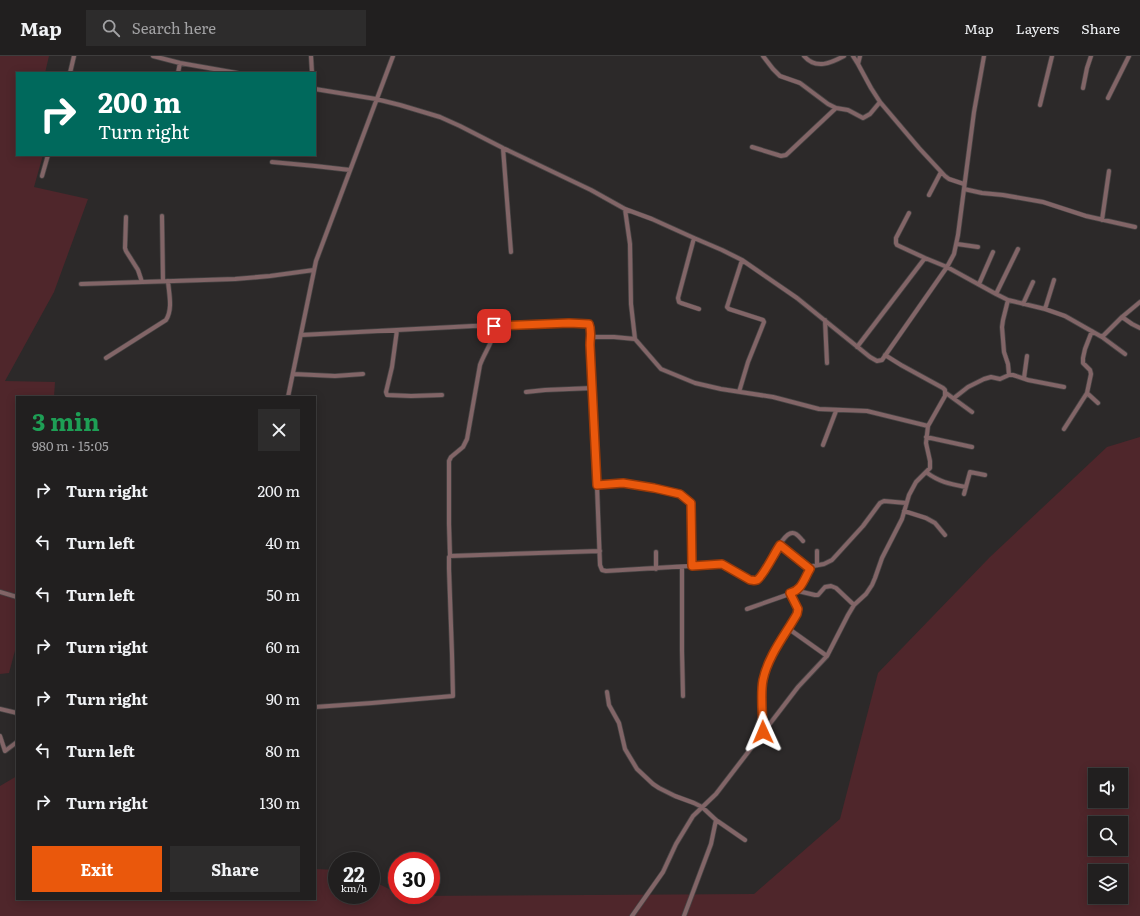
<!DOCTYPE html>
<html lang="en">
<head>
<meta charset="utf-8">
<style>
  :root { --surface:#211f1f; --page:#2d2c2c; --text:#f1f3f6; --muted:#a2a2a4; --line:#3e3d3d; --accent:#ea580c }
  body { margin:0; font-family:Literata,serif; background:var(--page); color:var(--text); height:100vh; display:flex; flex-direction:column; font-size:15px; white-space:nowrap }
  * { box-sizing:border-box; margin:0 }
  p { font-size:13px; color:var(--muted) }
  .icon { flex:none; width:22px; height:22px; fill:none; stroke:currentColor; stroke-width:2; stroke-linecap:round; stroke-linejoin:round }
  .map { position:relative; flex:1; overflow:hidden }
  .panel { position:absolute; left:16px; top:340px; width:300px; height:504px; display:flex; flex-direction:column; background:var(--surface); border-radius:0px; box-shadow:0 2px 10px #0003,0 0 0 1px var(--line) }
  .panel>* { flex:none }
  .guide { position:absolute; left:16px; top:16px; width:300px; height:84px; border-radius:0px; box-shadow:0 2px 10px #0003,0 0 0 1px var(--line); background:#00695c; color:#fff; overflow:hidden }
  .tools { position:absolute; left:1088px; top:712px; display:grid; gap:8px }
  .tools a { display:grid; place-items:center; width:40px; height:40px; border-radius:0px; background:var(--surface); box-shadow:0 2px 10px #0003,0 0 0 1px var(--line); font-size:20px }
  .speed { position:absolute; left:328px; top:796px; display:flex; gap:8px; font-size:20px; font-weight:700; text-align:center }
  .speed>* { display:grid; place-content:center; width:52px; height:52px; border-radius:50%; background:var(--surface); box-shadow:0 2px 10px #0003,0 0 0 1px var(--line); line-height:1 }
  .speed small { font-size:10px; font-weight:400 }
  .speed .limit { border:6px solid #d22; background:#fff; color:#111 }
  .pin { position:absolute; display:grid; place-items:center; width:34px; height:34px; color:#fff; margin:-17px; border-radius:8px; box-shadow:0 2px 6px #0006 }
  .me { position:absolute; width:44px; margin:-22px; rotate:359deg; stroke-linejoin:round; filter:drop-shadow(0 0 3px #0008) }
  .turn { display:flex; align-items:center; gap:14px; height:84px; padding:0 16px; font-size:18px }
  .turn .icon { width:52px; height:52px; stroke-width:2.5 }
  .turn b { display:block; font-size:28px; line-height:34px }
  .round { display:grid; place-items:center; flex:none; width:42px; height:42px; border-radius:0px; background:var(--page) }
  .head { display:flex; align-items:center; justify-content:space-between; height:68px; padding:0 16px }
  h1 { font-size:24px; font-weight:700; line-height:30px; color:#1e9e55 }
  .button { display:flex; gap:8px; margin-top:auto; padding:8px 16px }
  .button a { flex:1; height:46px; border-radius:0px; background:var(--accent); color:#fff; font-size:16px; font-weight:700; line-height:46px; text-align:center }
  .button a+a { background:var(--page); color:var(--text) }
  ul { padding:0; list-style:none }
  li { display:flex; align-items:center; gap:12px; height:52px; padding:0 16px }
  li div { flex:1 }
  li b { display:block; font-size:15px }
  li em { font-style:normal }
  header { display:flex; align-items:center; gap:24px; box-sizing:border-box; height:56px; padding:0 20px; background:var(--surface); border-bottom:1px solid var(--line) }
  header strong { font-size:19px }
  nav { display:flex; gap:22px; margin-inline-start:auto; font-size:14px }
  .search { width:280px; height:36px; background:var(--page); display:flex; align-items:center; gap:10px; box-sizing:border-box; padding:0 14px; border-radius:0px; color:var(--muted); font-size:15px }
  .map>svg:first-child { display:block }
</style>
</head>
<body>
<header>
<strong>Map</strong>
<div class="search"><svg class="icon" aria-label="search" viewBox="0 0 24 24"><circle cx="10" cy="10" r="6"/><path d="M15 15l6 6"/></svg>Search here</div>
<nav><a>Map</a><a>Layers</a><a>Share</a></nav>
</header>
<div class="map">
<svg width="1140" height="860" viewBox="0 0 1140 860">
  <rect width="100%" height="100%" fill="#2c2929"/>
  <path fill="#4f262b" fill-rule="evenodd" d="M0,0H49L45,17H17V99H43L34,131L88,143L54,236L5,325L55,326L54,341H17V587L9,617L0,618Z
    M1140,381V860H0V730L17,720V843H315V813L337,814V839H371V824L397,837V839L404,840L754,838L840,763L878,617L990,501L1107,391ZM1095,719H1121V745H1095ZM1095,767H1121V793H1095ZM1095,815H1121V841H1095Z"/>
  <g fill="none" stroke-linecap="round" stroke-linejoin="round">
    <g stroke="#474444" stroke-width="5.5">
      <path id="street" d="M153,0L180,7L237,17
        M311,0L312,17
        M763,0L773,13L780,20L800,27L828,48L836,52L848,54L863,62L870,58L880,46
        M804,0C816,14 831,7 844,0
        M853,0L858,8L871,32L880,46L919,92L945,120L949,123L964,128
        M858,8L860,0
        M70,17L74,0
        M178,17L180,7
        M1083,32L1087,12L1091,0
        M315,33L376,43L400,49L440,61L460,70L503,92L591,134L625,153L652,163L694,182L722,194L742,204L797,242L870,301L877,305L882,304L947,211L954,198L958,179L974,56L984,0
        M1108,42L1129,0
        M1040,49L1052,0
        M752,91L778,99L781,100L786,99L836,52
        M503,92L511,196
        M272,106L315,110L350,114
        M42,120L48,99
        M964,133L982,137L1003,139L1043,146L1086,160L1135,171
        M929,139L941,116
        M625,153L630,188L631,248L635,283
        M909,157L896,182V187L897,189L925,202L947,211L996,238L1008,244L1045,253L1065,260L1102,281L1125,298
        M162,160L163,225
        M126,161L125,192L126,195L138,214L142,226
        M1102,164L1109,115
        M694,182L678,242L679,246L681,247L699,253
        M957,188L978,191
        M81,228L235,223L270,220L314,214
        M979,228L993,196
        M996,238L1018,193
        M1008,244L1003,264L1002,271L1004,296L1008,308L1009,319
        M1023,248L1033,226
        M1045,253L1054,224
        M1122,261L1132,268L1140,272
        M825,264L827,307
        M397,274L392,311L386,336L387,339L411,340L442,339
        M301,279L473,270L581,267L589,268L591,281
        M1102,281L1122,261L1140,246
        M857,291L925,202
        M106,302L166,264C173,253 169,238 168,225
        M293,318L335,320L363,318
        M1024,322L1027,300
        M526,336L545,334L593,332
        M739,336L748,306L764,266L763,264L729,253L727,251L742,204
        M946,337L972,356
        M1087,337L1098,347
        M288,341L316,205L393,0
        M954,342L968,331L984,323L991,321L1000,323L1009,319H1013L1028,324L1064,331
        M1064,373L1087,337L1091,318L1090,314L1083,307V302L1085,293L1092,275
        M926,381L972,391
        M823,389L836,355
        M926,416C939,426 950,428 966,431
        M597,429L623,427L654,432L680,438L691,447L692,510
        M964,438L970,416L985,419
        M904,455L926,462L935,467L945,479
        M803,485C800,482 797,477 793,477C781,475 767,519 757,524C754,525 753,524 750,524L722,508L606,515L602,514L600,509L595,377L590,289V284L591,281H614L635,283L661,313L695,327L721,333L773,341L819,353L867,355L928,370
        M780,489L810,513
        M817,495V509
        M656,496V513
        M450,500L449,468V405L451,401L463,391L467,383L480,309C485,295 494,286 494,270
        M682,511V595L683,640
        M798,535L815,539H818L825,531L831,530L836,532L854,549
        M0,536L17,541
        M747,553L798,535L810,513L813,510L824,508L832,504L863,470L880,447L884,445L906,447
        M789,573L827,600
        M607,636L609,649L619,667L625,693L637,713L653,728L659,732L675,740L694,747L702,751L716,764L745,784
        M315,651L372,647L453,640L452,598L449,513V501L450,500L600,495
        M0,653L17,657
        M763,676C763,660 760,636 764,620C767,611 772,601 777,592C782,584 797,563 798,554C798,549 793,542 790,537
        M0,680L5,695L17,686
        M632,860L663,816L676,788L693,760L716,738L798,631L827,600L848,559L854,549L866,538L872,529L875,522L882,502L902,463L909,439L916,426L930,412V405L926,387L928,370L945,340V334L943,332L901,309L885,299
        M684,860L711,788L716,764"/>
    </g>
    <use href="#street" stroke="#826567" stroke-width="4"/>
  </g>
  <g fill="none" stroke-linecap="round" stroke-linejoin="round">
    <g stroke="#983908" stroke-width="10">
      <path id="route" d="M494,270L569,267L589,268C592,275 590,281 590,289L597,429L623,427L654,432L680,438L691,447L692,510L722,508L750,524C753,524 754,525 757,524C763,521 775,496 780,489L810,513C804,523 802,534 790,537L798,553L797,558C785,579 768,600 763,624C760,639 763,661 763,676"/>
    </g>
    <use href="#route" stroke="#ea580c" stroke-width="7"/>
  </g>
</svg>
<div class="tools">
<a><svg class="icon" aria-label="sound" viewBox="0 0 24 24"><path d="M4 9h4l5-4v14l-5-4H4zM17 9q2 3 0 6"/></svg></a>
<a><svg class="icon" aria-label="search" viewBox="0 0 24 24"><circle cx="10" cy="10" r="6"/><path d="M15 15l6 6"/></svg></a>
<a><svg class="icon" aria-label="layers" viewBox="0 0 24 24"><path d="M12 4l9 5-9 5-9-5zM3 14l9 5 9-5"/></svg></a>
</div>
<div class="speed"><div>22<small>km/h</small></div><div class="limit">30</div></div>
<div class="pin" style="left:494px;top:270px;background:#d93025"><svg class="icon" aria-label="arrive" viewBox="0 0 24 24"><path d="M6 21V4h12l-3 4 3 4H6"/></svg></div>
<svg class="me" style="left:763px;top:676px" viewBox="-20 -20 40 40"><path d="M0-17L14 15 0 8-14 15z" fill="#ea580c" stroke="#fff" stroke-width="4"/></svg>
<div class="guide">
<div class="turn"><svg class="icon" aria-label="right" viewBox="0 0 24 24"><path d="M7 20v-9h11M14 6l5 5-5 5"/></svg><div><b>200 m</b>Turn right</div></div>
</div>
<section class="panel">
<div class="head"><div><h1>3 min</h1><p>980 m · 15:05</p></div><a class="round"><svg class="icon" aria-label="close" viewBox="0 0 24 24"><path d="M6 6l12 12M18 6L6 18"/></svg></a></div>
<ul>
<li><svg class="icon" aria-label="right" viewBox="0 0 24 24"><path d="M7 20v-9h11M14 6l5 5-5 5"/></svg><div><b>Turn right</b></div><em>200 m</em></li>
<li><svg class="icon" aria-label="left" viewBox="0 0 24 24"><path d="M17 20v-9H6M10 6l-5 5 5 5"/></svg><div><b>Turn left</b></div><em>40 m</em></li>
<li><svg class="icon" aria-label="left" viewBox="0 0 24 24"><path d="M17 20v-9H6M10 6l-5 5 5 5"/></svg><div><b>Turn left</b></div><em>50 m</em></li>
<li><svg class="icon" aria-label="right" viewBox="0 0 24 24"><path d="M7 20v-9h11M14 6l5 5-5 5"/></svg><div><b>Turn right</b></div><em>60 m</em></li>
<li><svg class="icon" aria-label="right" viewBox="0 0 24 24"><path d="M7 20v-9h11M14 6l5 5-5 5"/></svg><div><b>Turn right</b></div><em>90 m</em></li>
<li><svg class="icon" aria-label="left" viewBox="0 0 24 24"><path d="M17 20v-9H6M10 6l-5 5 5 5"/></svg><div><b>Turn left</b></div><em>80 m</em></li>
<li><svg class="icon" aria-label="right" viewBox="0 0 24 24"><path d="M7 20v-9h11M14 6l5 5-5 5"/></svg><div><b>Turn right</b></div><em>130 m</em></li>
</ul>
<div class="button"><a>Exit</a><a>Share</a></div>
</section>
</div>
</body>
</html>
